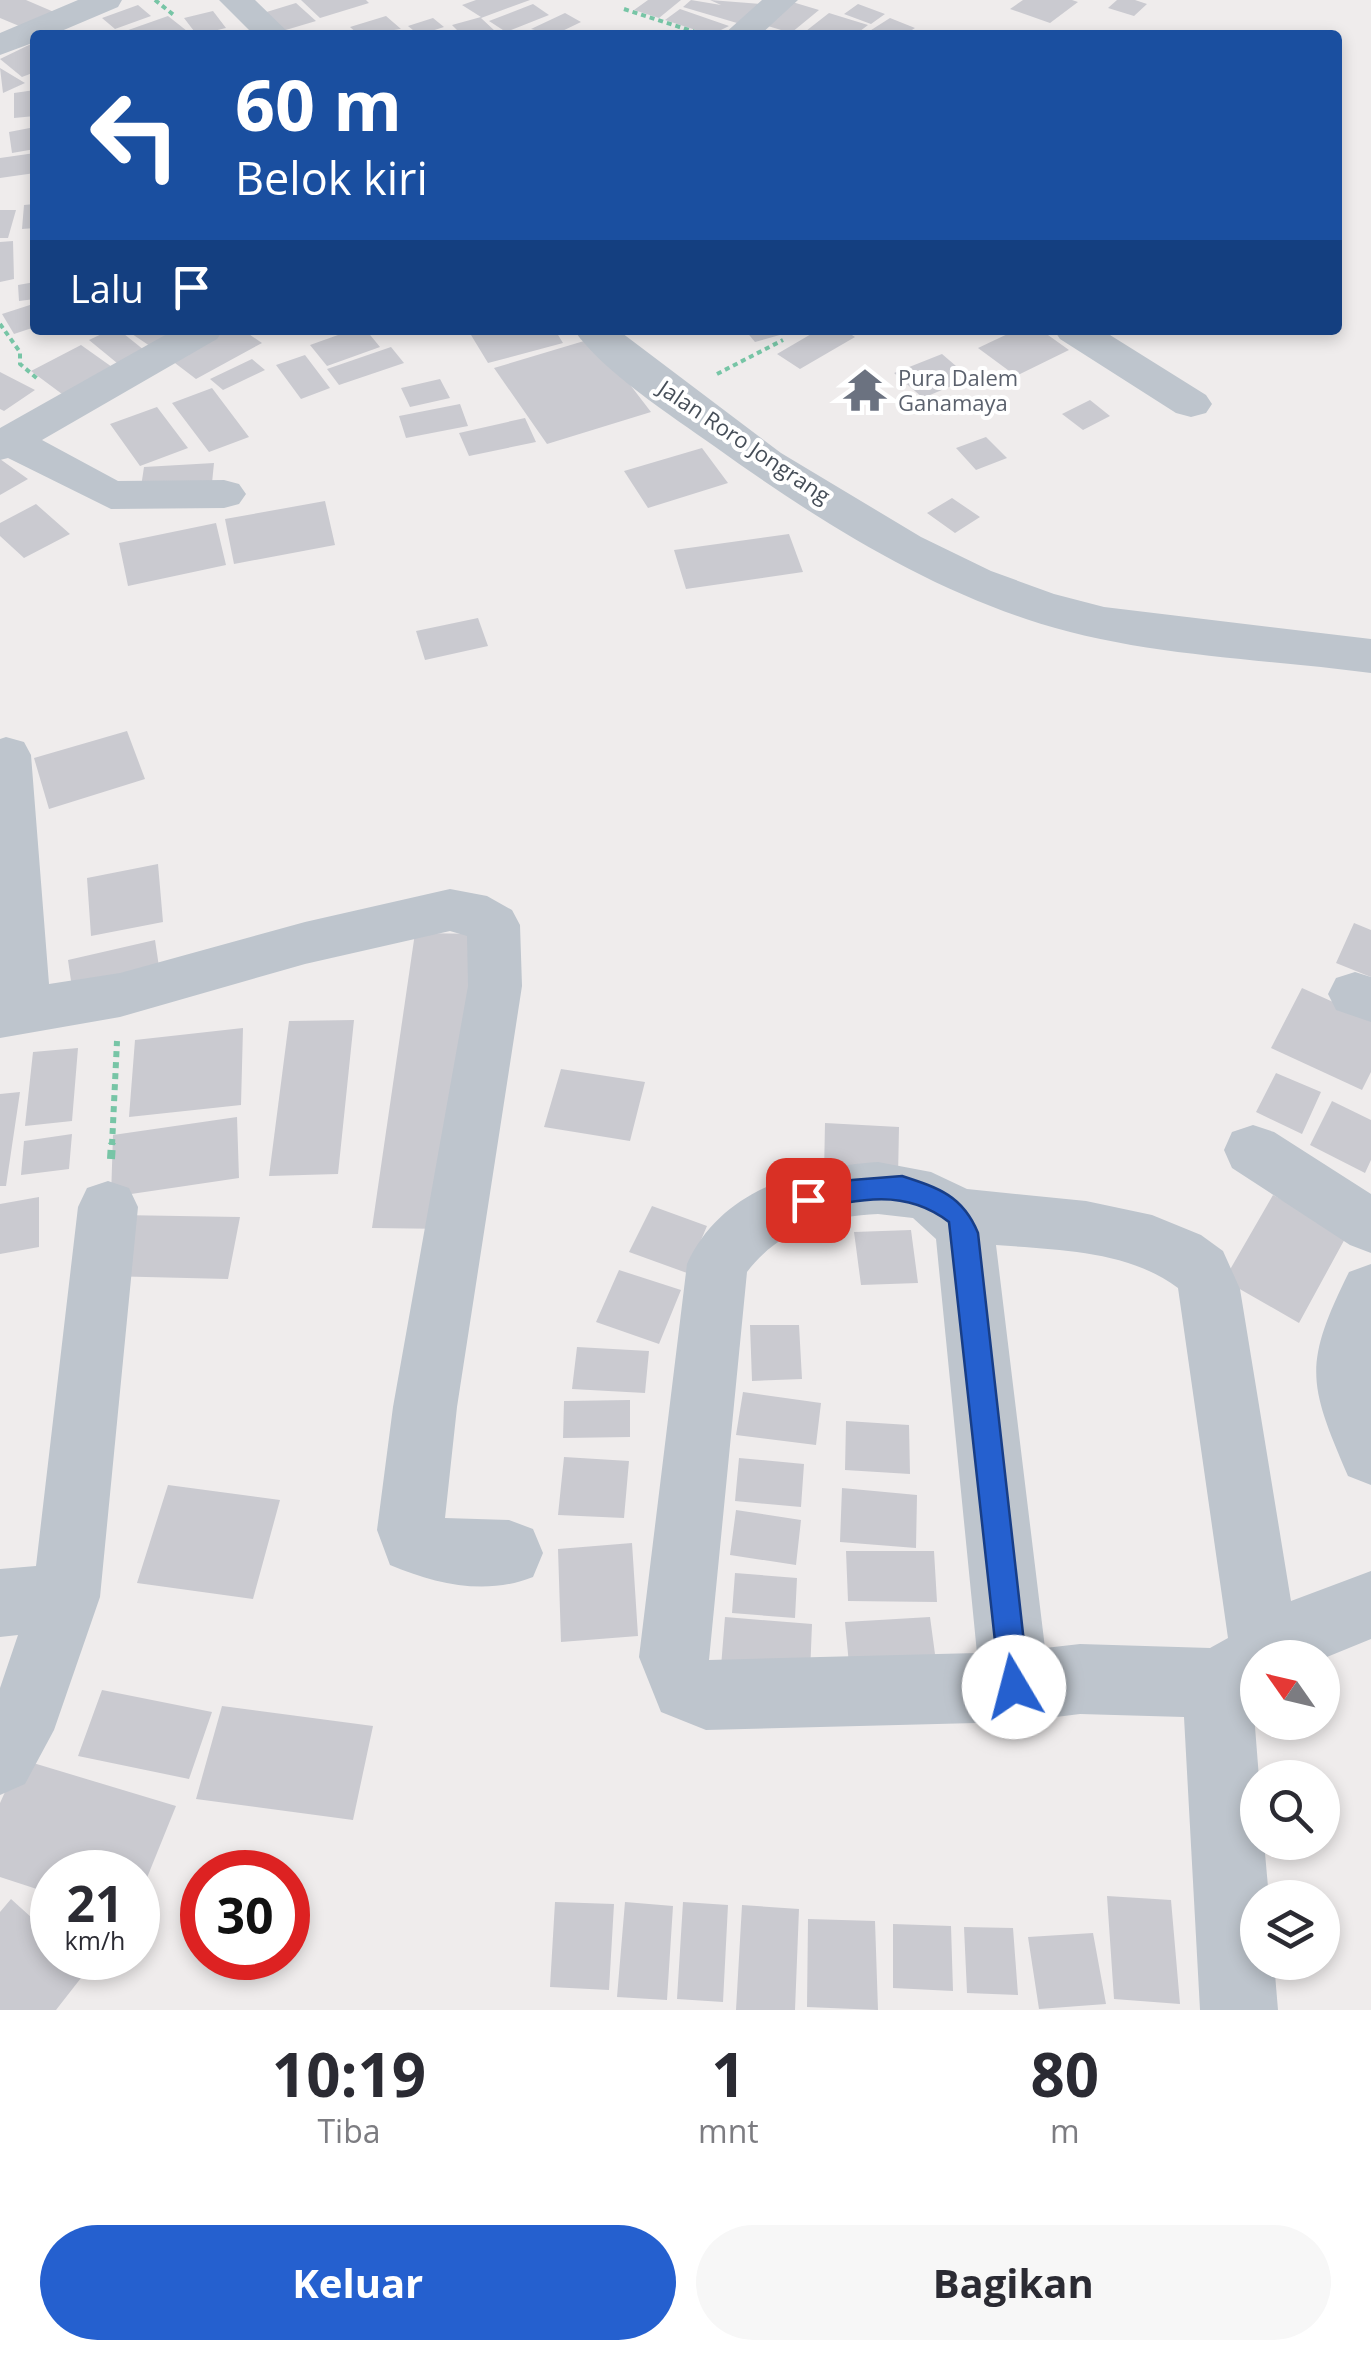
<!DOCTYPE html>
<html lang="id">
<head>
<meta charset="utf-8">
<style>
  :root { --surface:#fff; --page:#f7f7f7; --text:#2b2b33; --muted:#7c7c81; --accent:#2560cf }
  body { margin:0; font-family:"Open Sans",sans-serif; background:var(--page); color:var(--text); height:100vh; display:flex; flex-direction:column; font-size:38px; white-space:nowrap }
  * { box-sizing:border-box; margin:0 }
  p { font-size:32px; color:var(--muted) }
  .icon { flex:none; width:55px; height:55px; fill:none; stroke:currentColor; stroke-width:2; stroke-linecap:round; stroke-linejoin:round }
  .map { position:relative; height:2010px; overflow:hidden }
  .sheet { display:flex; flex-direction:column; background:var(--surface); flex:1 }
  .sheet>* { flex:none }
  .hud { position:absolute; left:30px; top:30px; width:1312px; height:305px; border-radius:10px; box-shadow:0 5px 15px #0003; background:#1a4fa0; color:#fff; overflow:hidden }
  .needle { width:65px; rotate:304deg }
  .tools { position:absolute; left:1240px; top:1640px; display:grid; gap:20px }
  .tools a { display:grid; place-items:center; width:100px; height:100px; border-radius:50%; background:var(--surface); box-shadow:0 5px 15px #0003; font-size:50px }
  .speed { position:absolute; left:30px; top:1850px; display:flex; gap:20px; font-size:50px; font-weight:700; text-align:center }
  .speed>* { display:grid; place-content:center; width:130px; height:130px; border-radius:50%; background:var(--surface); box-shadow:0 5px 15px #0003; line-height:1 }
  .speed small { font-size:25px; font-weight:400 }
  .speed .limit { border:15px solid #d22; background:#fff; color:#111 }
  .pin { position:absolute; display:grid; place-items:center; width:85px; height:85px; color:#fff; margin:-42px; border-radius:20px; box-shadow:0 5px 15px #0006 }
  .me { position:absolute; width:110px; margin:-55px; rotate:352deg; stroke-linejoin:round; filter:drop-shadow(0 0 8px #0008) }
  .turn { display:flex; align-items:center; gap:35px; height:210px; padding:0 40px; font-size:45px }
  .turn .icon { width:130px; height:130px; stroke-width:2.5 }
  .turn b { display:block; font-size:70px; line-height:85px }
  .then { display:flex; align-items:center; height:95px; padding:0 40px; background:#0003; gap:20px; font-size:38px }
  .eta { display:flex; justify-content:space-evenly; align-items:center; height:170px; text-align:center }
  .eta b { font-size:60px; font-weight:700; line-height:70px }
  .button { display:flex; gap:20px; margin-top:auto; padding:20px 40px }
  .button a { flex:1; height:115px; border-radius:60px; background:var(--accent); color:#fff; font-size:40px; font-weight:700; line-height:115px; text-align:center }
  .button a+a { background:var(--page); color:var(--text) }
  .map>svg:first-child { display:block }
</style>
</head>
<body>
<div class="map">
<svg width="1371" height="2010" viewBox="0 0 1371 2010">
  <rect width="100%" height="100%" fill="#efecec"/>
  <path fill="#cacad0" d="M0,0H26L54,12L24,28L0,18Z
    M301,0H366L369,3L320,18Z
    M476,0H530L481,18L495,31L462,35L452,25L481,17L462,5Z
    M648,0H681L659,18L634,10Z
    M691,0L721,5L710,0L761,4L737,23L683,7Z
    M1023,0H1072L1078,2L1050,23L1010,9Z
    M1117,0H1135L1147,4L1134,16L1108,8Z
    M789,1L819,10L791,33L761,24Z
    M296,3L316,21L279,32L260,14Z
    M533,4L549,15L506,32L489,21Z
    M858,4L885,14L871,24L844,14Z
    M138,5L151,16L115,29L102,18Z
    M680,9L729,26L711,35L665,20Z
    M213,11L226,28L197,35L184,18Z
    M565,13L581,22L554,35L531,29Z
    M829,13L868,25L855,35L806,31Z
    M168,16L187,31L117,35V34Z
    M386,16L401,29L359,35L350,27Z
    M433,18L444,27L419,35L408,26Z
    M890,18L915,28L904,35L868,32Z
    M31,44L35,72L22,77L0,59Z
    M0,68L25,83L3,93Z
    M35,90V116L14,118V93Z
    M35,127V149L12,153L9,132Z
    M35,153V173L0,178V158Z
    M35,204V228L22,229L24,205Z
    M0,210H16L8,238H0Z
    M13,241L14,279L0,282V242Z
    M35,282V299L19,301L18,285Z
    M33,304L35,327L14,334L2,314Z
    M110,330H119L144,350L117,363L89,340Z
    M126,330H178L150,346Z
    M229,330H243L262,343L196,379L171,360Z
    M352,330H366L380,347L327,366L310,345Z
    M492,330H555L563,343L488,363L471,335Z
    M745,330H793L794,331L755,342Z
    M818,330H844L855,337L800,369L777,354Z
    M1016,330H1041L1069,350L1016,376L978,348Z
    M594,338L651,412L547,444L494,368Z
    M81,345L112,367L62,394L31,371Z
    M391,347L404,363L339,385L327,369Z
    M942,354L970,378L923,398L894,373Z
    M305,355L330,388L301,399L276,365Z
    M252,359L265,370L223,390L210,379Z
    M0,372L35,390L4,411L0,409Z
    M440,379L450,398L410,407L401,388Z
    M212,388L249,437L209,452L172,403Z
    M1090,400L1110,416L1083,430L1062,414Z
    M460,404L468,426L406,438L399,416Z
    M157,407L188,448L140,466L110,424Z
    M525,418L536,442L469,456L459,433Z
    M986,437L1007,458L976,470L956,448Z
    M702,448L728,483L648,508L624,471Z
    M0,459L28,479L0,495Z
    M214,463L212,483L141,487L144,467Z
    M952,498L980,517L955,533L927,513Z
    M325,501L335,545L234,564L225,519Z
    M36,504L70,534L24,558L0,536V523Z
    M216,523L226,565L128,586L119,543Z
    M789,534L803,572L686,589L674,550Z
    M478,618L488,646L425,660L416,631Z
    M127,731L145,779L49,809L34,758Z
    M158,864L163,922L91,936L87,878Z
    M1354,923L1371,930V977L1336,963Z
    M415,933L484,934L450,1229L372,1228Z
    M155,940L159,967L72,988L68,960Z
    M1302,988L1371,1019V1072L1362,1090L1271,1048Z
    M354,1020L338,1174L269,1176L289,1021Z
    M243,1028L241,1105L129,1117L135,1040Z
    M78,1048L72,1121L25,1126L33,1052Z
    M561,1069L645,1082L630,1141L544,1127Z
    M1276,1073L1321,1092L1302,1134L1256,1112Z
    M20,1092L6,1186H0V1094Z
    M1332,1101L1371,1120V1160L1365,1173L1310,1145Z
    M237,1117L239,1178L111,1197L113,1135Z
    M825,1123L899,1127L898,1177L824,1174Z
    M72,1134L69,1169L21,1175L24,1141Z
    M1273,1195L1347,1235L1299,1323L1224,1280Z
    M39,1197V1247L0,1254V1204Z
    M652,1206L707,1226L687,1273L629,1252Z
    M119,1215L240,1217L228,1279L105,1276Z
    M911,1230L918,1283L861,1285L854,1232Z
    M619,1270L681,1290L659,1344L596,1322Z
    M750,1325H799L802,1379L752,1381Z
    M577,1347L649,1351L645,1393L572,1389Z
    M743,1392L821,1403L816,1445L736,1435Z
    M630,1400V1437L563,1438L564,1401Z
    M846,1421L909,1425L910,1474L845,1470Z
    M564,1457L629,1461L624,1518L558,1515Z
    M739,1458L804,1464L801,1507L735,1501Z
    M168,1485L280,1500L253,1599L137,1583Z
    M842,1488L917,1495L916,1548L840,1542Z
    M736,1510L801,1520L796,1565L730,1555Z
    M632,1543L638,1636L561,1642L558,1549Z
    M846,1551H934L937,1602L848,1601Z
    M735,1573L797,1578L795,1618L732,1613Z
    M725,1617L812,1624L810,1674L721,1667Z
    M930,1617L937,1669L850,1675L845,1622Z
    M102,1690L212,1712L189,1779L78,1756Z
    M222,1706L373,1726L353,1820L196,1799Z
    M20,1759L176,1806L138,1900V1872H52V1894L0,1877V1803Z
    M1107,1896L1171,1900L1180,2004L1114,1999Z
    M11,1899L52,1936V1958H76L88,1969L56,2010H0V1912Z
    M555,1902L614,1904L609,1990L550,1987Z
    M625,1902L673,1906L667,2000L617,1997Z
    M683,1902L728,1905L723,2002L677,1999Z
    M742,1905L799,1909L795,2010H736Z
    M808,1919L875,1921L878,2010L807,2007Z
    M893,1924L951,1926L953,1991L893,1988Z
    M964,1927L1013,1928L1018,1995L967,1993Z
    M1093,1933L1106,2004L1039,2009L1028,1937Z"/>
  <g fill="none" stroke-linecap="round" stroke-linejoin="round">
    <path stroke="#77c5a6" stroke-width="4" stroke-dasharray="5 4" stroke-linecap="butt" d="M155,0L175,16
      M624,9L704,35
      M0,324L20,352V364L39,380
      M717,374L783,340"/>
    <path stroke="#77c5a6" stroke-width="6" stroke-dasharray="6 5" stroke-linecap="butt" d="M112,1145L117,1041"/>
    <path stroke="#77c5a6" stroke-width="8" stroke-dasharray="9 6" stroke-linecap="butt" d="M111,1159L112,1143"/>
    <path fill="#bec5cd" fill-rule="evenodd" d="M78,0H122L118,7L52,35H35V42L0,55V33Z
      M219,0H255L291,35H254Z
      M762,0H798L760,35H723Z
      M174,330H223L217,339L42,440L118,481L224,480L239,484L246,494L239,504L224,508L111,509L8,458L0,460V428Z
      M574,330H618L781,453L921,537L991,571L1054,594L1104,607L1371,639V673C1258,658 1134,656 1026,619C913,581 810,515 714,446C672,416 603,372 574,330Z
      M1054,330H1102L1206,395L1212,404L1206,413L1191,417L1176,413L1060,339Z
      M6,737L24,742L31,755L49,984L120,973L305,922L450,889L487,896L512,910L520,925L522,986L457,1407L445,1518L509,1520L533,1529L543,1553L533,1577C485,1596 436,1584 390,1565L377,1530L393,1407L468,986L467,936L450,931L305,964L120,1017L0,1038V739Z
      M1355,972L1371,977V1022L1336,1010L1328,994L1336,978Z
      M1253,1125L1274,1132L1371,1194V1253L1350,1245L1232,1168L1224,1150L1232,1132Z
      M878,1162L931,1172L967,1189L1086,1201L1152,1215L1201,1235L1223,1251L1240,1289L1291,1601L1371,1571V1639L1322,1659L1258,1658V1698L1253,1701L1259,1778L1258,1842H1264L1269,1898H1258V1962H1274L1278,2010H1200L1184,1717L1080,1714L1015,1722L706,1730L661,1712L639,1657L687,1264C721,1189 802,1167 878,1162ZM878,1214L913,1218L936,1239L977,1653L709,1660L747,1272C781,1228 824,1217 878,1214ZM996,1245C1058,1250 1127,1250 1178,1288L1228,1638L1210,1648L1080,1644L1045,1648Z
      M108,1181L129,1188L138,1207L100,1597L54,1730L25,1784L0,1795V1688L18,1635L0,1637V1569L36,1566L78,1207L87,1188Z
      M1371,1264V1485L1348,1476C1308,1383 1303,1365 1349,1272Z"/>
  </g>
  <path fill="#2560cf" stroke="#183e87" stroke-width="2.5" d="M902,1176C939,1188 963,1196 978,1233L1029,1687L1025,1697L1014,1701L1004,1697L1000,1687L949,1222C905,1188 859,1199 808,1211L796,1200L800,1193L852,1180Z"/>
  <defs>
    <g id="temple-bare" transform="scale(3.45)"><path d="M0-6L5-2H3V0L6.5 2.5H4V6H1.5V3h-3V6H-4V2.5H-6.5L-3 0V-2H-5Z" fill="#6b7280" stroke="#fff" stroke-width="2.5" paint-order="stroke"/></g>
  </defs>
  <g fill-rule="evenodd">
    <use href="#temple-bare" x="865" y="390"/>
  </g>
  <g text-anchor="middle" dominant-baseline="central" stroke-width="8" stroke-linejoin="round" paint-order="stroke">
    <g font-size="22" fill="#5b616d" stroke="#fff" text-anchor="start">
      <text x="898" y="377">Pura Dalem<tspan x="898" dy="25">Ganamaya</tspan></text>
    </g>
    <g font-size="22" fill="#464e58" stroke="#fff">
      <text transform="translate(745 441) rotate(34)">Jalan Roro Jongrang</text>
    </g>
  </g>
</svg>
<div class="tools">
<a><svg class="needle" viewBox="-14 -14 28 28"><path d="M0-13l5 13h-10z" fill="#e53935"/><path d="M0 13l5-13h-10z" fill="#7c7c81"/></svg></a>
<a><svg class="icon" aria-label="search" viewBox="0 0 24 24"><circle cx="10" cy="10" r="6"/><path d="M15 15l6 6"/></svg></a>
<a><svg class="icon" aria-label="layers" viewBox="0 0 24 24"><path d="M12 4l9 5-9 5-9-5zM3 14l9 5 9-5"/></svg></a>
</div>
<div class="speed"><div>21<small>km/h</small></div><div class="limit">30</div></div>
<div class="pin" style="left:808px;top:1200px;background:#d93025"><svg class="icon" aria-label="arrive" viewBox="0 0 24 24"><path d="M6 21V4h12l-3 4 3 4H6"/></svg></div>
<svg class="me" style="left:1014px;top:1687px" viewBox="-20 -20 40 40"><circle r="19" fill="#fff"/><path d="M0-13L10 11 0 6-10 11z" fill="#2560cf"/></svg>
<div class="hud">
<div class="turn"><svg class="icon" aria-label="left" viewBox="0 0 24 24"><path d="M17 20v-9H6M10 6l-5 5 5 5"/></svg><div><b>60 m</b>Belok kiri</div></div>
<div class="then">Lalu<svg class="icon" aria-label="arrive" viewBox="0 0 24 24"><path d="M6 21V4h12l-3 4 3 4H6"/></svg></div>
</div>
</div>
<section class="sheet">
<div class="eta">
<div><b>10:19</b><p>Tiba</p></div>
<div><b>1</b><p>mnt</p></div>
<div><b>80</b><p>m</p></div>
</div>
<div class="button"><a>Keluar</a><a>Bagikan</a></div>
</section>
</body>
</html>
